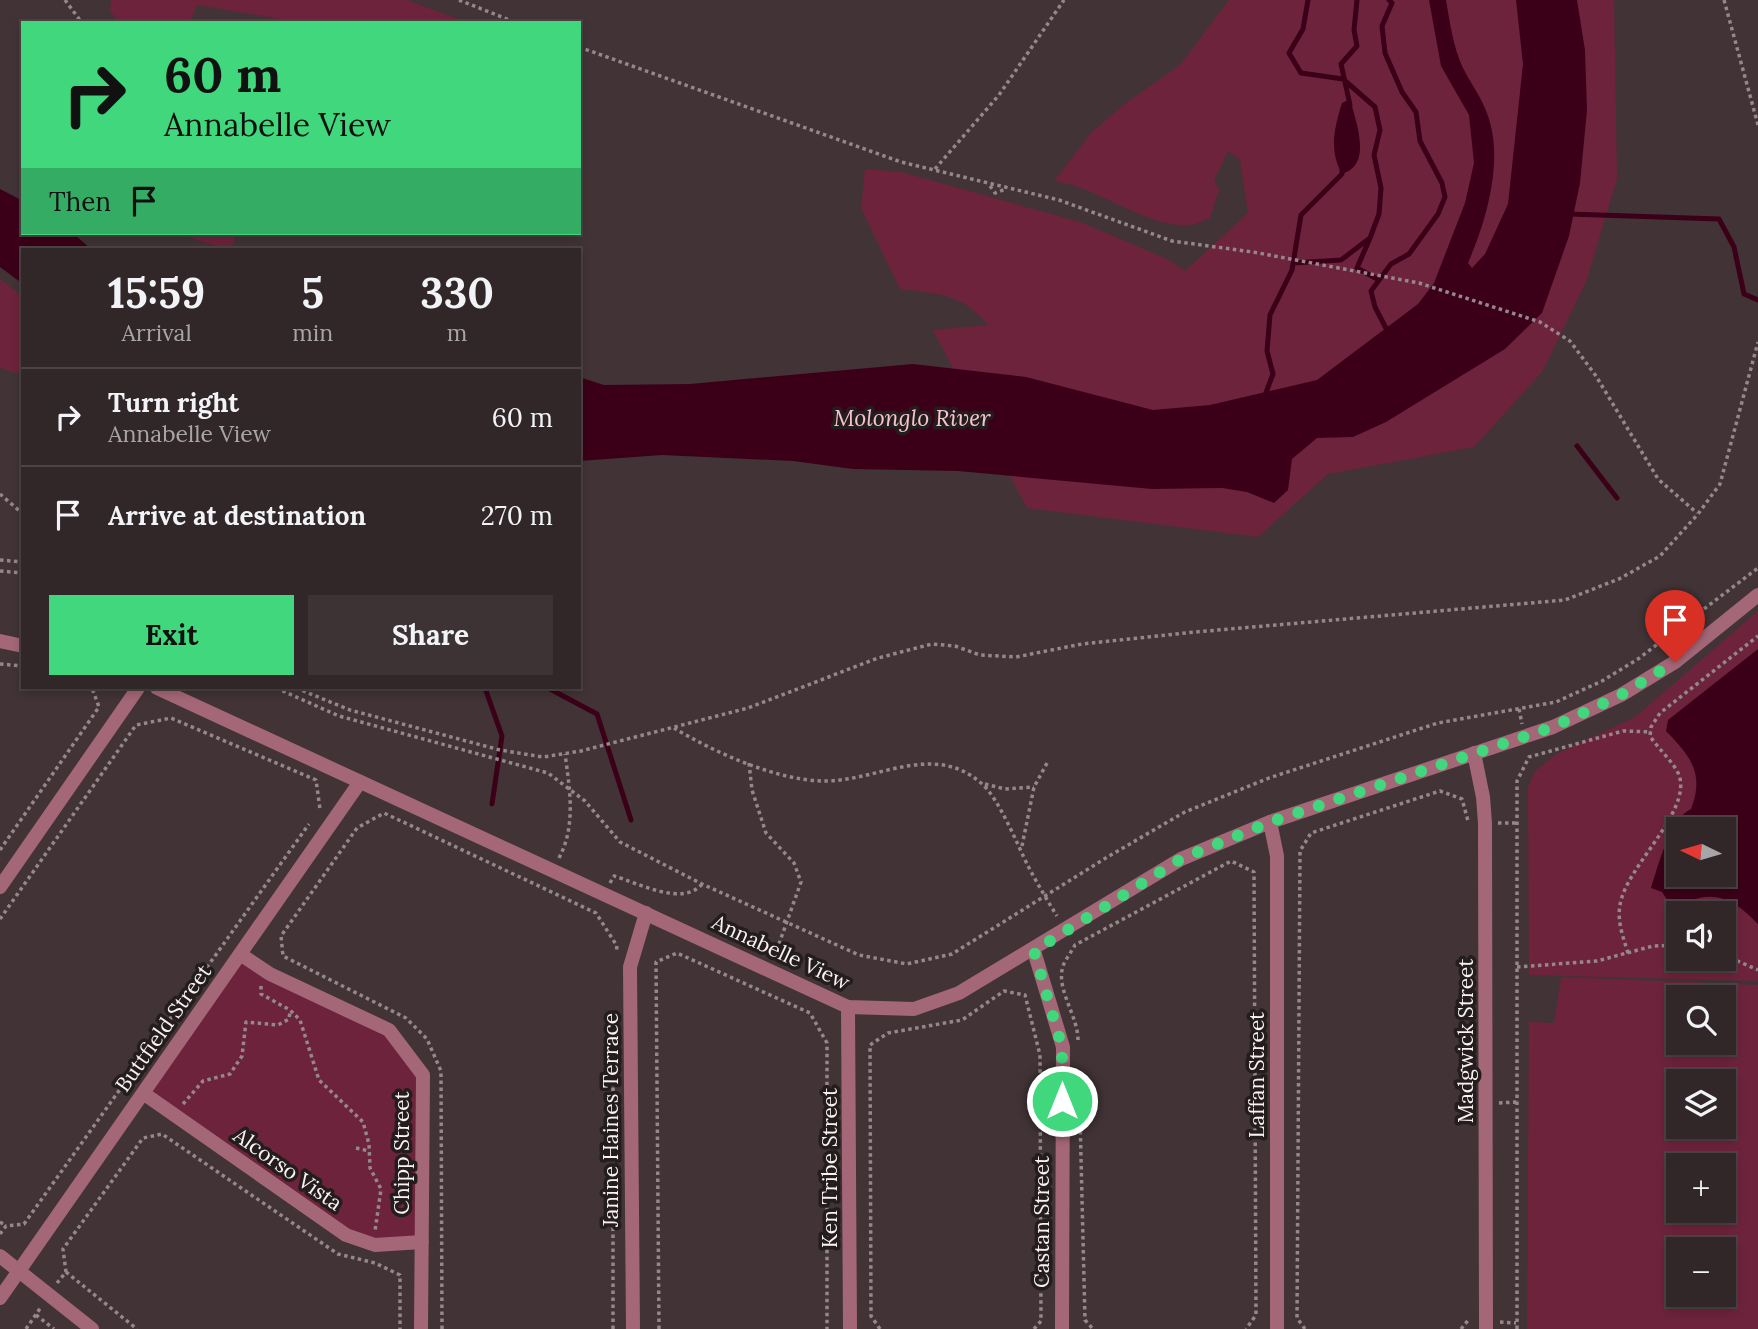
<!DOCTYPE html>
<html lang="en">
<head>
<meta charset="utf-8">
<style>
  :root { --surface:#312628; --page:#3d3234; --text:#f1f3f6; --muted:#a8a5a8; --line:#4c4345; --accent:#41d77c }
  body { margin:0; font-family:Lora,serif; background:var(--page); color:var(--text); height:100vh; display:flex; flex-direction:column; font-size:26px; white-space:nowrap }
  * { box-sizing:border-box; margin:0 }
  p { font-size:23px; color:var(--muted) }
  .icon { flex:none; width:38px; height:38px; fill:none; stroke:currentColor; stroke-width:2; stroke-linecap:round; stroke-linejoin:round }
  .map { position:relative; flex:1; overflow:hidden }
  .side { position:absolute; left:21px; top:248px; width:560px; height:441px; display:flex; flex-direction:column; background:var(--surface); border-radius:0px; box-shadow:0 4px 10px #0003,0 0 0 2px var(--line) }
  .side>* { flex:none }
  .banner { position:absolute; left:21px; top:21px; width:560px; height:214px; border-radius:0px; box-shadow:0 4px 10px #0003,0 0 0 2px var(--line); background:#41d77c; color:#111; overflow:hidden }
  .needle { width:46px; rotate:275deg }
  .buttons { position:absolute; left:1666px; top:817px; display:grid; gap:14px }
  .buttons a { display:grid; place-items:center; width:70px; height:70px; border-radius:0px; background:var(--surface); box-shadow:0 4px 10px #0003,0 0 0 2px var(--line); font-size:35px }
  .pin { position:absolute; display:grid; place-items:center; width:60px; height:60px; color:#fff; margin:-72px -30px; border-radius:50% 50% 50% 0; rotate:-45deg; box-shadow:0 0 7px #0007 }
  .pin .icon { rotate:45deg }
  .me { position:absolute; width:77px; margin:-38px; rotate:0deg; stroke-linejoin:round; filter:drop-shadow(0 0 5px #0008) }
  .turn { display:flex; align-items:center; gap:24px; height:147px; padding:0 28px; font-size:32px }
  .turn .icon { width:91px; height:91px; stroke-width:2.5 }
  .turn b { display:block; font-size:49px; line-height:60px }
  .then { display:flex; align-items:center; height:66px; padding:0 28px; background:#0003; gap:14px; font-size:26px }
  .eta { display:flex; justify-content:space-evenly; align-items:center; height:119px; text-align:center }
  .eta b { font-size:42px; font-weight:700; line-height:49px }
  .action { display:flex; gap:14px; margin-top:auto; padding:14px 28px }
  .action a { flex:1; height:80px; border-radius:0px; background:var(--accent); color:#111; font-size:28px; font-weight:700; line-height:80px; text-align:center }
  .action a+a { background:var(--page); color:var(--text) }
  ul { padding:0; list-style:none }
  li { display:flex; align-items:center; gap:21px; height:98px; padding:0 28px; border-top:2px solid var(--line) }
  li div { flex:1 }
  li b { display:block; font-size:26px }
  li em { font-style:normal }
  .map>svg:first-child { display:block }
</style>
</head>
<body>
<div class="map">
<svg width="1758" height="1329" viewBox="0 0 1758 1329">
  <rect width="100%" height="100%" fill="#413336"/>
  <path fill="#6e233d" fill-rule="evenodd" d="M111,0H407L469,23H303L197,5L190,23H118L110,10Z
    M1229,0H1614L1617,179L1586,282L1542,372L1474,447L1328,474L1258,537L1027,508L933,330L988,325C963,294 937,293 900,289L861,208L865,169L901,172L1083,223L1167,259L1185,271L1248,213L1240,160L1228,151L1214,180L1219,190L1210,218C1204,220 1196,225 1189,225C1145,228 1099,187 1054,181L1091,133L1126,103L1181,64Z
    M174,233H237L230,250Z
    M0,279L23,297V371L16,373L0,368Z
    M1758,611V981L1529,975L1528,787L1535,771L1555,755L1635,717ZM1678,830H1724V875H1678ZM1678,914H1724V959H1678Z
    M240,954L389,1030L423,1075L422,1242L346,1235L143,1093Z
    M1561,977L1758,985V1329H1527L1529,1022L1554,1023ZM1678,998H1724V1043H1678ZM1678,1082H1724V1127H1678ZM1678,1166H1724V1211H1678ZM1678,1250H1724V1295H1678Z"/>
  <path fill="#3b0018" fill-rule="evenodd" d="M1429,0H1446C1450,23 1453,47 1463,68C1471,84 1482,98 1488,116C1504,161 1486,222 1468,263L1472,268L1485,254L1508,204L1523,64L1516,0H1577L1585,50L1587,110L1580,183L1569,236L1542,313L1505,349L1386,422L1353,437L1317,438L1292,459L1288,490L1274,503L1247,492L1222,488L1152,489L958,471L853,469L793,461L662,455L579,461V377L604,385L690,384L913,364L1026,377L1153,410L1210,405L1317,380L1418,304L1434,283L1465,203L1474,163L1469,115L1441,66Z
    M1350,99C1356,122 1373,165 1342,174C1329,151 1334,128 1342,103Z
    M0,189L23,201V233H73L92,250H23V284L0,267Z
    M1758,649V924C1742,907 1723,892 1699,898C1689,900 1682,905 1672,907L1662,892L1651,888C1658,866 1670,819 1691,809C1705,773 1690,756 1666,731L1668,720ZM1678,830H1724V875H1678Z"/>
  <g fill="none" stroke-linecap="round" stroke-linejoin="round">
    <path stroke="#3b0018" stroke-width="5" d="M1389,0L1392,3L1382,26L1385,53L1402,92L1416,112L1420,141L1442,183L1445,197L1438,214L1409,254L1391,264L1371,291L1375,307L1390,336
      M1350,105L1341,64L1357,46L1354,30L1357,0
      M1569,214L1719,219L1734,247L1744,294L1758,300
      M1370,238L1357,268L1379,280
      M1293,263L1341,260L1370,238L1379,214L1381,188L1374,155L1380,130L1375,107L1343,79L1301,73L1289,53L1303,29L1308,0
      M1264,398L1273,374L1267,351L1270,315L1292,270L1301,215L1342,174V170
      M1577,446L1617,498
      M485,688L502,736L492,804
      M548,688L597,714L631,820"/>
    <path stroke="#94888b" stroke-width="3.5" stroke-dasharray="3.5 3.5" stroke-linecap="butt" d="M65,0L82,23
      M459,0L517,23
      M1724,0L1758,125
      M579,47L901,162L1059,200L1172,241L1253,252L1419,283L1540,322L1570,341L1596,376L1658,479L1697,513
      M935,169L999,95L1064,0
      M990,186L995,193L1006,189
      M0,494L23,514
      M0,560L23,562
      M0,571L23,573
      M0,664L23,666
      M276,688L339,716L548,773L585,801L620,842L702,884L859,955L907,964L952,954L1109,856L1185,812L1269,778L1438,723L1556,702L1602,681L1638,659L1758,568
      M296,688L350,710L500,750L543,757L581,751L748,708L878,658L932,644L955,646L980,655L1016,657L1082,644L1195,632L1565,600L1619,579L1660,556L1698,514L1720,484L1758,342
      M1519,709L1522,724
      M674,728C714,752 775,780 823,781C876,782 933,741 981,783C999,798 1017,844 1028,866C1037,883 1047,900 1057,916
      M749,763L752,790L766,833L794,863L801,882L774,958
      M985,784L1005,789L1034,787
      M1498,823H1517
      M1022,846L1034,787L1047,763
      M0,850L99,707L92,688
      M559,858C576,826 570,790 565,754
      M610,883L614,876C638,883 683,907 702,884
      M0,919L136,725L171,718L316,780L320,809
      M1628,953C1623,937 1617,921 1620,905C1626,866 1692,812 1679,775C1673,761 1658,749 1650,736L1651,727L1660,713L1758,636
      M1724,955L1758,970
      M1517,967L1597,961L1653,946L1678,945
      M261,986V994L290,1010L300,1020L319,1080L363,1122L369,1144L370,1168L381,1189L375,1231
      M1078,1040C1078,1017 1058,992 1062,970C1063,962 1071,953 1075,945L1231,861L1254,872L1256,1315L1246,1329
      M1499,1103L1517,1102
      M183,1104L203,1081L230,1074L242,1056L246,1022L278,1025L289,1019L290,1011
      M1080,1117L1085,1320L1093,1329
      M356,1148L369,1151
      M0,1222L6,1226
      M0,1234L6,1226L24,1224L309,824
      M66,1272L137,1329
      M57,1283L66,1272L63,1249L143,1138L162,1134L338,1254L375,1263L400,1275V1329
      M36,1315L54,1329
      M1500,1322L1516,1323
      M26,1329L41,1307
      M442,1329L441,1071L427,1039L406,1018L283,956L281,936L357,828L384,813L596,913L617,946L616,953
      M613,1329V1051
      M659,1329L656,962L677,953L810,1013L827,1043V1329
      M880,1329L871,1316L870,1045L888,1033L962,1020L1004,991L1025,995L1040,1055L1041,1321L1034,1329
      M1305,1329L1297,1318L1300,851L1311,833L1440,791L1462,799L1468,821
      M1461,1329L1469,1319
      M1517,1329V781L1529,757L1623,731L1651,732"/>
    <path stroke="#a46778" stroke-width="14" d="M1474,753L1483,797L1485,823L1486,1329
      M1270,822L1277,856V1329
      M0,887L138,688
      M1034,951L1063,1047L1062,1329
      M240,954L270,974L389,1030L423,1075L421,1329
      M848,1007L850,1329
      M143,1093L346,1235L375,1245L422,1242
      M0,1298L360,782
      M633,1329L630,967L646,913"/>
    <path stroke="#a46778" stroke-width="14" d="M0,641L23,646
      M157,688L848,1007L914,1009L959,993L1181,859L1270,822L1553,727L1621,695L1675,662L1758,595
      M0,1256L92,1329"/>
  </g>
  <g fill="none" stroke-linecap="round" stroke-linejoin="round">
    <path stroke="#41d77c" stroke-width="12" stroke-dasharray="0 21.6" d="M1062,1101V1047L1034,951L1181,859L1270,822L1553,727L1621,695L1675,662"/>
  </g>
  <g text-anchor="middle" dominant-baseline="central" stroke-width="7" stroke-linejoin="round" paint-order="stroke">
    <g font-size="21" fill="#faf1f3" stroke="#231d1e">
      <text transform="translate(781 952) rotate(25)">Annabelle View</text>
      <text transform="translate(163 1028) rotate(-55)">Buttfield Street</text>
      <text transform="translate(1465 1041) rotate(-90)">Madgwick Street</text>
      <text transform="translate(1256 1075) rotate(-90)">Laffan Street</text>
      <text transform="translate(610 1120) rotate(-90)">Janine Haines Terrace</text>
      <text transform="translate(401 1153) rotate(-90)">Chipp Street</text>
      <text transform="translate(829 1168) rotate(-90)">Ken Tribe Street</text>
      <text transform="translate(288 1169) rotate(35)">Alcorso Vista</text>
      <text transform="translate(1041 1222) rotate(-90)">Castan Street</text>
    </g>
    <g font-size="23" font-style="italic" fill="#f6c3cf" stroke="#231d1e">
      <text x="912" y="417">Molonglo River</text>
    </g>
  </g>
</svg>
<div class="buttons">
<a><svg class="needle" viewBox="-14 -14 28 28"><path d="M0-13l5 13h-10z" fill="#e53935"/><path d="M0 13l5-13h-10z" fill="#a8a5a8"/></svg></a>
<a><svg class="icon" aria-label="sound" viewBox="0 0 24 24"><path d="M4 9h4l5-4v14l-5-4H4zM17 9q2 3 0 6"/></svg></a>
<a><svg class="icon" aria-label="search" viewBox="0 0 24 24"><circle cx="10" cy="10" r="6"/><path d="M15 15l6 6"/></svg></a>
<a><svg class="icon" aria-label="layers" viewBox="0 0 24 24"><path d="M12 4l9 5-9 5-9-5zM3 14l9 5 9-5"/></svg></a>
<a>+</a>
<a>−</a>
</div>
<div class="pin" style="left:1675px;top:662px;background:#d93025"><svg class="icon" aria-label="arrive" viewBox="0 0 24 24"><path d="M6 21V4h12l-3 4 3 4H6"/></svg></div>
<svg class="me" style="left:1062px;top:1101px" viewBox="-20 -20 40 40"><circle r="17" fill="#41d77c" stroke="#fff" stroke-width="3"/><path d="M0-11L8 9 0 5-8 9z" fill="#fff"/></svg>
<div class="banner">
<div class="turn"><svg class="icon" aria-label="right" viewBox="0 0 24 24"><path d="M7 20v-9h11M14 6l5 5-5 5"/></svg><div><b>60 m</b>Annabelle View</div></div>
<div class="then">Then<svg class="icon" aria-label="arrive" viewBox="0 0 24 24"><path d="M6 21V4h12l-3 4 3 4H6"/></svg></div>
</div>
<section class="side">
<div class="eta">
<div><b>15:59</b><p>Arrival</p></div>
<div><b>5</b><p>min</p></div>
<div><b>330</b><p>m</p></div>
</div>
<ul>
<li><svg class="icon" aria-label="right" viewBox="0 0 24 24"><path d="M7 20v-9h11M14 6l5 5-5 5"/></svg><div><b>Turn right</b><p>Annabelle View</p></div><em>60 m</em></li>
<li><svg class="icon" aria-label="arrive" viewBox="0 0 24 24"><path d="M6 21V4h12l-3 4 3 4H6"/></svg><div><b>Arrive at destination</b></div><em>270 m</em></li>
</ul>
<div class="action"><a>Exit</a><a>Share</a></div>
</section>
</div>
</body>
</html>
